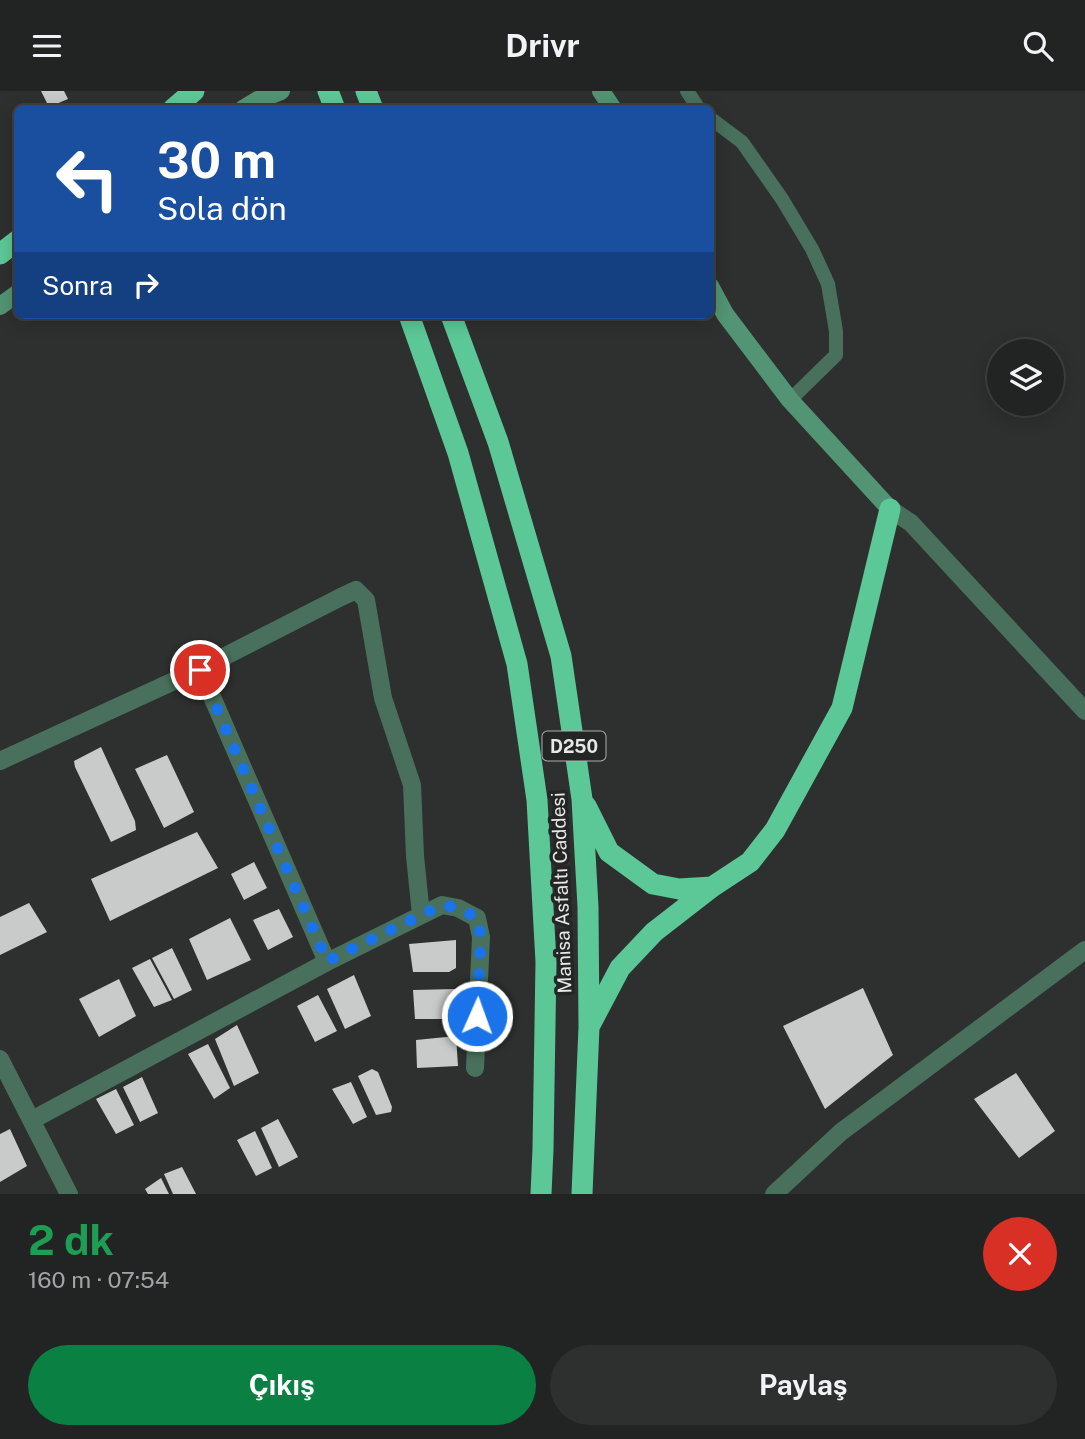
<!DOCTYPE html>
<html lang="tr">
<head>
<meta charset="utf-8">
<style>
  :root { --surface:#222423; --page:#2e3030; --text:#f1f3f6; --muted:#a2a4a6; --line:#3f4141; --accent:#0b8043 }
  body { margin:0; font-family:"Public Sans",sans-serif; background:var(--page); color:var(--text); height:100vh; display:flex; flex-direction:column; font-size:26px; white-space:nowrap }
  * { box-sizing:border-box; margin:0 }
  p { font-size:23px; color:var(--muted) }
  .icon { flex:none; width:38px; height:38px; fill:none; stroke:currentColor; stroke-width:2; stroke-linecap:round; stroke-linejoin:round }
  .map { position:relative; height:1103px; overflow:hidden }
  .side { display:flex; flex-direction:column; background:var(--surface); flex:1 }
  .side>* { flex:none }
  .banner { position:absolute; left:14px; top:14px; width:700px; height:214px; border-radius:10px; box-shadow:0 4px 18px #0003,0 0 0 2px var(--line); background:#1a4fa0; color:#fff; overflow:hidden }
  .fabs { position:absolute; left:987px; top:248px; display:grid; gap:14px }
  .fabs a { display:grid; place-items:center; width:77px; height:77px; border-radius:50%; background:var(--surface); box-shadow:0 4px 18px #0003,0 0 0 2px var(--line); font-size:35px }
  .pin { position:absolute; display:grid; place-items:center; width:60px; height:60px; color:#fff; margin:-30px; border:4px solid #fff; border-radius:50%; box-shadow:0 2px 7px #0007 }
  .me { position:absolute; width:77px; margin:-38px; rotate:2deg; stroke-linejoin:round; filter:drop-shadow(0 0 5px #0008) }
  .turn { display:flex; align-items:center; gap:24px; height:147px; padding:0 28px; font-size:32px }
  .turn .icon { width:91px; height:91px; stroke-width:2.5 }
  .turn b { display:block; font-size:49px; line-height:60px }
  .then { display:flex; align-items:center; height:66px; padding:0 28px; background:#0003; gap:14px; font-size:26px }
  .round { display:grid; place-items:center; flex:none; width:74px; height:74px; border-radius:37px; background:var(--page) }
  .summary { display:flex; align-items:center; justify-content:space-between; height:119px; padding:0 28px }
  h1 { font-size:42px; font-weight:700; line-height:52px; color:#1e9e55 }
  .primary-button { display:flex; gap:14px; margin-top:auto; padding:14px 28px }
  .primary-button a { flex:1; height:80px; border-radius:42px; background:var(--accent); color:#fff; font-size:28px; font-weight:700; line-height:80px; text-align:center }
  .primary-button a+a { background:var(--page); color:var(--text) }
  header { display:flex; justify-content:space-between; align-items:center; height:91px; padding:0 28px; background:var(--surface); font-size:32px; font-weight:700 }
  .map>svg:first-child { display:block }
</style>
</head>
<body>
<header><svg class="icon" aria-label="menu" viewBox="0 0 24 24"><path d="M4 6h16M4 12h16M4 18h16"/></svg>Drivr<svg class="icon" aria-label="search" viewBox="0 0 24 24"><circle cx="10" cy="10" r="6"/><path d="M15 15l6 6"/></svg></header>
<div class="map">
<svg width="1085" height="1103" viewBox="0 0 1085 1103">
  <rect width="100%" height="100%" fill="#2e302f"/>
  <path fill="#c8cbc9" d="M41,0H64L68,8L49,16Z
    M101,656L135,730L136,739L111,751L75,676L74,670Z
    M167,664L194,721L164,737L135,678Z
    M197,741L218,777L110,830L91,788Z
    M254,771L267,797L244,809L231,783Z
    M29,812L47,841L0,864V826Z
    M279,818L293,846L268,859L253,829Z
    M230,827L251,869L207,889L189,848Z
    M456,849V877L449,881H413L409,853Z
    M172,857L192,899L174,908L152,867Z
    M150,868L172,909L154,916L132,877Z
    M354,884L371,925L345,938L327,898Z
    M119,888L136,925L99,946L79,908Z
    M863,897L893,964L825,1018L783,935Z
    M455,898L456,928H415L413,899Z
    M318,904L337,940L315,951L297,915Z
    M237,934L259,982L234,995L215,948Z
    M456,945L458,975L417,977L416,949Z
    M208,953L230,997L214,1008L188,963Z
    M372,978L378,981L392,1016L391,1021L376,1024L358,985Z
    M1016,982L1055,1040L1019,1067L974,1008Z
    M142,986L158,1022L140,1031L123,996Z
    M351,991L367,1026L353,1033L332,998Z
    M116,998L134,1034L116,1043L96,1008Z
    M278,1028L298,1066L279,1076L261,1037Z
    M10,1038L27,1075L0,1091V1043Z
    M255,1040L272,1077L256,1085L237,1049Z
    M182,1076L196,1103H173L164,1083Z
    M161,1087L169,1103H148L145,1098Z"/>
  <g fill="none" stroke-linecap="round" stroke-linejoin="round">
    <path stroke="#48705c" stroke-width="14" d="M687,0L699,18
      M710,27L742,51L782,108L812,158L828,193L836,240V264L790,309"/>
    <path stroke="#48705c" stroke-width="18" d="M890,418L911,432L1085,620
      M200,578L327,871
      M0,670L200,578L341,506L356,499L366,509L383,607L412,694L415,765L421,824
      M0,968L69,1103
      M32,1029L327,871L442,814L458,817L477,827L481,846L475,977
      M774,1103L841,1041L1085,859"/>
    <path stroke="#529474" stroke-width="18" d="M601,0L613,18
      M243,18L258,9L281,0
      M710,195L725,223L790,309L890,418
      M0,215L18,202"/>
    <path stroke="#5cc897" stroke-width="21" d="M328,0L335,18
      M366,0L373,18
      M173,18L194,0
      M0,163L18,149
      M409,224L458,362L517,573L537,709L546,871L543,1058L541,1103
      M451,224L498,351L561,565L582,708L588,816L589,936L582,1103
      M586,715L609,761L653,793L679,798L712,796
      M590,934L620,877L654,841L712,796L750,771L775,739L842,617L890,418"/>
  </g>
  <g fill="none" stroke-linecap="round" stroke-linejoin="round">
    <path stroke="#1a73e8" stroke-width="12" stroke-dasharray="0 21.6" d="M200,579L327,870L442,814L458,817L477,827L481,846L477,925"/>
  </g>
  <g text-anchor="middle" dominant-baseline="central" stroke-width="7" stroke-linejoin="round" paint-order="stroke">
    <rect fill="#242625" stroke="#acaead" stroke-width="2" x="542.5" y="640.5" width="63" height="29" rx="5"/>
    <g font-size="18" font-weight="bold" fill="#e7e8e7">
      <text x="574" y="655">D250</text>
    </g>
    <g font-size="19" fill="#e7e8e7" stroke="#242625">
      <text transform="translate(561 802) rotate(-92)">Manisa Asfaltı Caddesi</text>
    </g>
  </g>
</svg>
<div class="fabs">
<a><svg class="icon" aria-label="layers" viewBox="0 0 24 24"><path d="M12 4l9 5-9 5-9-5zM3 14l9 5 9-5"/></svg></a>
</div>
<div class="pin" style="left:200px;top:579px;background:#d93025"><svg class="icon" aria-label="arrive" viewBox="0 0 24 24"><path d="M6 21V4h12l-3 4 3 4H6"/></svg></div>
<svg class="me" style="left:477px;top:925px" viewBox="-20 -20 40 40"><circle r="17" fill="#1a73e8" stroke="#fff" stroke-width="3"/><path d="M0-11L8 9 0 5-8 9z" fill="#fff"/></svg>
<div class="banner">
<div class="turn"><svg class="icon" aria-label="left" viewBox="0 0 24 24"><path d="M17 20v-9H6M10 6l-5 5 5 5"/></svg><div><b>30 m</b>Sola dön</div></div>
<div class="then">Sonra<svg class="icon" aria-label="right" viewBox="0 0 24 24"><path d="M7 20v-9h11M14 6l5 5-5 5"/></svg></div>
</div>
</div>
<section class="side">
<div class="summary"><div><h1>2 dk</h1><p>160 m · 07:54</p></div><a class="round" style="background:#d93025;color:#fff"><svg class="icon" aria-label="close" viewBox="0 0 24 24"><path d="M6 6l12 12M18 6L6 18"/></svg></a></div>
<div class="primary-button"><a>Çıkış</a><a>Paylaş</a></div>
</section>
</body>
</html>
